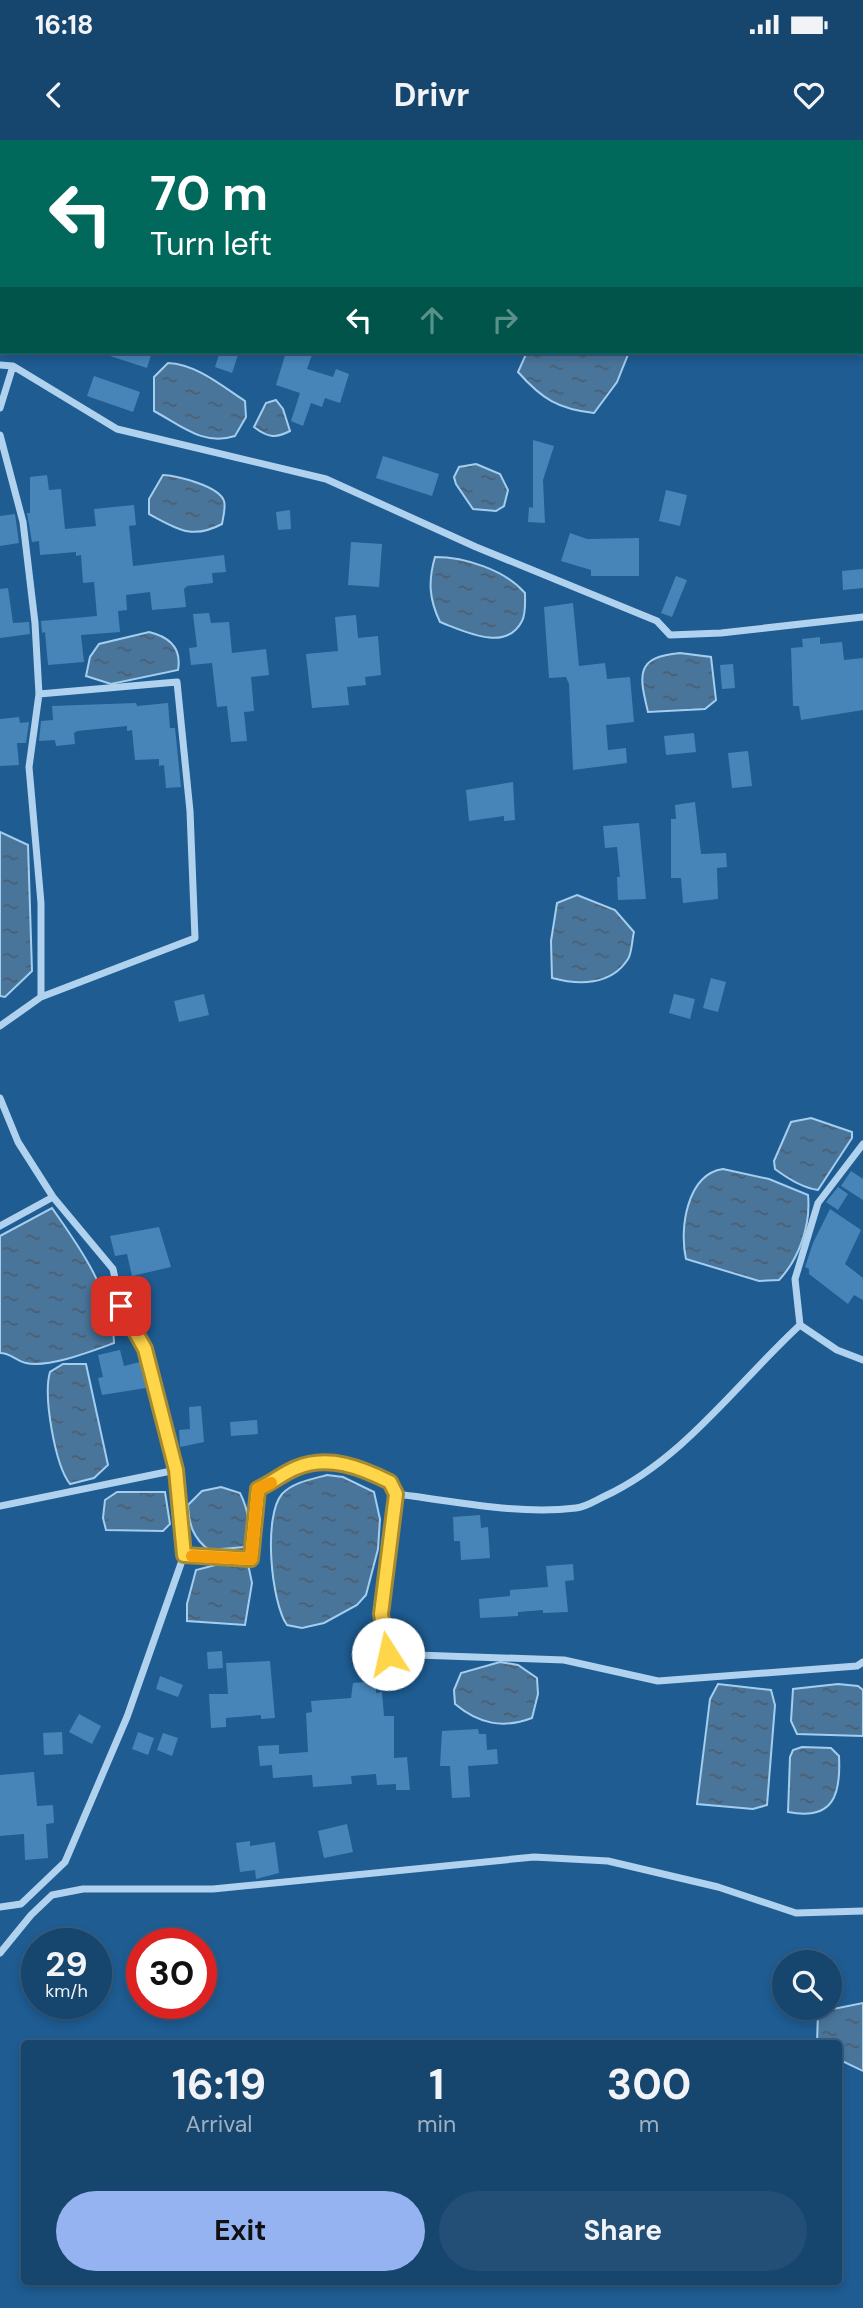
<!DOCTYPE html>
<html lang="en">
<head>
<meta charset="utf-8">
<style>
  :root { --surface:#16456e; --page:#234f76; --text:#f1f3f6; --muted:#9eb1c2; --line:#355d81; --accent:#95b2f1 }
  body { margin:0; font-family:"DM Sans",sans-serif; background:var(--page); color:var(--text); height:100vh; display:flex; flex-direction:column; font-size:26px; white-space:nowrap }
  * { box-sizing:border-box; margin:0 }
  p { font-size:23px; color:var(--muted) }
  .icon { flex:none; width:38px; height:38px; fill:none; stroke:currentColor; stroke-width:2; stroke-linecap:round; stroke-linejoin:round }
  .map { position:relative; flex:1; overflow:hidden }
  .details { position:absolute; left:21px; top:1900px; width:821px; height:245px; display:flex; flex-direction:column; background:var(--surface); border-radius:7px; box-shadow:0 4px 10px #0003,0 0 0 2px var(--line) }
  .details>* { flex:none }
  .banner { position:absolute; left:0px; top:0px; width:864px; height:214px; box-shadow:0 4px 10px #0003,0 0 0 2px var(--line); background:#00695c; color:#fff; overflow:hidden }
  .controls { position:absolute; left:772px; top:1810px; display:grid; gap:14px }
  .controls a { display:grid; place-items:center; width:70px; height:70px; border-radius:50%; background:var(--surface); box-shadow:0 4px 10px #0003,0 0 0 2px var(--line); font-size:35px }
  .speed { position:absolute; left:21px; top:1788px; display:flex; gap:14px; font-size:35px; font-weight:700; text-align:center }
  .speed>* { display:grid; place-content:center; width:91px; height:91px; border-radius:50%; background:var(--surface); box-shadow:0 4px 10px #0003,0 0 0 2px var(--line); line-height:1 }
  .speed small { font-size:18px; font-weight:400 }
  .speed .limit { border:10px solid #d22; background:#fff; color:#111 }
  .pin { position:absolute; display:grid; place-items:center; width:60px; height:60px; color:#fff; margin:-30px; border-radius:14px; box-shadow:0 4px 10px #0006 }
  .me { position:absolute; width:77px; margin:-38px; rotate:350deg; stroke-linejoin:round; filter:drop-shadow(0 0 5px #0008) }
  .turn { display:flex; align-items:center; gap:24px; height:147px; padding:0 35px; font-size:32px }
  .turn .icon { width:91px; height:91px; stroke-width:2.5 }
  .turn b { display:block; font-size:49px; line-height:60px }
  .lanes { display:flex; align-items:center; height:66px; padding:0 35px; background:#0003; justify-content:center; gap:35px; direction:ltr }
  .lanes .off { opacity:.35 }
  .eta { display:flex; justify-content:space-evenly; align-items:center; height:119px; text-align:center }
  .eta b { font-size:42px; font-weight:700; line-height:49px }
  .action { display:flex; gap:14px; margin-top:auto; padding:14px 35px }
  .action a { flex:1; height:80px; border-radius:42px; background:var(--accent); color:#111; font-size:28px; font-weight:700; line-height:80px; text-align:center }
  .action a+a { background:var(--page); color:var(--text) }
  .status { display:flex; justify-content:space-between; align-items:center; height:49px; padding:0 35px; background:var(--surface); direction:ltr }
  .status svg { height:19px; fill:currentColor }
  header { display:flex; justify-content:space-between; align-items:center; height:91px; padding:0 35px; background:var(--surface); font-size:32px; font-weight:700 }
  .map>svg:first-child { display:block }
</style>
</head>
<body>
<div class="status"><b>16:18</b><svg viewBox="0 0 49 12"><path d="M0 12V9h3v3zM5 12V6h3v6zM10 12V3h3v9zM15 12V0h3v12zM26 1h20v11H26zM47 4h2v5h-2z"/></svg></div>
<header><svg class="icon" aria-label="back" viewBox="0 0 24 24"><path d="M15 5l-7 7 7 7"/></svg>Drivr<svg class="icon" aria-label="heart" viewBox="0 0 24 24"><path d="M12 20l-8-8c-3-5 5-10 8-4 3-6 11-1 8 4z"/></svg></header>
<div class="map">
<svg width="863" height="2168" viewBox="0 0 863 2168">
  <defs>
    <pattern id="water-ripples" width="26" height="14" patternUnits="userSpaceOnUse" patternTransform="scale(1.75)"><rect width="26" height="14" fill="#4a759b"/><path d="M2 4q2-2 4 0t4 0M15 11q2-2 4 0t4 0" fill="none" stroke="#4b5e70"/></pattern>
  </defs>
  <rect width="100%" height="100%" fill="#1e5c92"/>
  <path fill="url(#water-ripples)" stroke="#a3ceef" stroke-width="2" d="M75,0H480L72,2Z
    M527,212H629L617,242L594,273C558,269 542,259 518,232Z
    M168,223C196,224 222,246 245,261L246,277L235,296C203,306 182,286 154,271V237Z
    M276,260L283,269L290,291C275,299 267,297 254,287L266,263Z
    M476,324L500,334L508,350L504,366L496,371L473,369L456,344L454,337L459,327Z
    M163,335C178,336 219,346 224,361C226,367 223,378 222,384C192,400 177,389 149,374V359Z
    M435,417C465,417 505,430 525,453C525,461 526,474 522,481C506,513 464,491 440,482C429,459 428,441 435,417Z
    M149,492C170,497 182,508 178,530L111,544L86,536L90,517L99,504Z
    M680,513L711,517L716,560L705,569L648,572C639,535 635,517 680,513Z
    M0,692L28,705L32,831L5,857L0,856Z
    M577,755L615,770L634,792C632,799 632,813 628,819C611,846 578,845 552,838L551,801L557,763Z
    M811,978L852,992V998L818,1050C803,1048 787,1038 775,1029L774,1021L791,982Z
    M723,1029L769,1039L808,1055C811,1085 799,1119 779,1140L759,1141L686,1119C679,1089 687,1034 723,1029Z
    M52,1068C79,1106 113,1154 114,1203C92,1211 49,1228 26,1223C16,1221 11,1213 0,1213V1096Z
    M63,1224H86L108,1325L94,1338L70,1344C55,1325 43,1256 50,1232Z
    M327,1335L343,1337L374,1352L380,1379L378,1409L366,1455L357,1465L324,1483L302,1488L287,1485C271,1462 263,1376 282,1354C293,1342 313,1339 327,1335Z
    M221,1347L240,1353C249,1371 251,1387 245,1407L209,1410C193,1398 189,1385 188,1365L202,1351Z
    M117,1352H165L170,1384L163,1391L106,1390L103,1378L105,1360Z
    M223,1423L248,1424L252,1443L245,1485L187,1481V1464L196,1430Z
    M500,1522L518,1525L537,1538L538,1554L532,1578C503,1589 479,1584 455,1564L454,1550L461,1533Z
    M718,1544L771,1550L775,1565L767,1665L753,1669L697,1664L710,1559Z
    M838,1544L858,1546L863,1550V1596L797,1594L791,1581L793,1549Z
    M802,1607L831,1608L839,1616C841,1654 834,1681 788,1672L790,1617L793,1610Z
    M863,1863V1931L838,1919V1904H817L818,1872Z"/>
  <path fill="#4785b9" d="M104,212H152L147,228L104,214Z
    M220,212H239L232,233L215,227Z
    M286,212H313L307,229L333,237L336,229L349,234L340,263L325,258L322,267L311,263L303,286L291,281L300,253L276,245Z
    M94,236L140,252L133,272L87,256Z
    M533,300L554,306L543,340L545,383L528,382L529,367L533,368Z
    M383,316L439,334L432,356L376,338Z
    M47,335L49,350L61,349L65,389L96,386L94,369L134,365L136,385L129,386L133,426L224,415L226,432L212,433L213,443L187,446L184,449L186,467L152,470L150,452L126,455L127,470L118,471L120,492L81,495L84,522L48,525L45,492L42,493L41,481L97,476L94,442L83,443L81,415L76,416V412L40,415L39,401L32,402L27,373H30V337Z
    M666,350L687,355L680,386L659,381Z
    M290,370L291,389L278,390L276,372Z
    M15,374L19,403L0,406V376Z
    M570,393L587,399L639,398V436H591V430L561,421Z
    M351,402L382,404L379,447L348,445Z
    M863,429V448L843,450L842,431Z
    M676,436L687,440L672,477L661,473Z
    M8,448L13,483L29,482L30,494L0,498V449Z
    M573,463L579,526L605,523L607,539L630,537L634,582L606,585L608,610L626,608L627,623L573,630L569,544L566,537L549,538L544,467Z
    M209,473L211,483L229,482L232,513L266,509L269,535L251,537L254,571L244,572L247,601L231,602L227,566L217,567L212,523L191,525L189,508L197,507L193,474Z
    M356,475L358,498L378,496L381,535L365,537L366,545L347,547L349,565L312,568L306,514L338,511L335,477Z
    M820,497V504L842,502L844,520L863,518V570L801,580L799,566H793L791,508L803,507L802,499Z
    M733,524L735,548L722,549L720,525Z
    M136,563L137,566L168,563L170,588H175L181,647L166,648L164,625L159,626V619L135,620L132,590L127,591V586L77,591L74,593L75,604L56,606L55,600L39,601L41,581L53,580L52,566Z
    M19,577L20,583L29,582L26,603H17L19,625L0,626V579Z
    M694,593L696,612L666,615L664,596Z
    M748,611L752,646L732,648L728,613Z
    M513,642L515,680L504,681V676L469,681L466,650Z
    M695,662L701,714L726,713L727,727L717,728L718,759L683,763L681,738H671V679H676L675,665Z
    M639,683L646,759L618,760L617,737H620L617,707L605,708L603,686Z
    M711,838L726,842L718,872L703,868Z
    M204,854L209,875L179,882L174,861Z
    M674,854L695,859L690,879L669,873Z
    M851,1031L863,1039V1060L841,1046Z
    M838,1047L848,1054L838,1070L826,1062Z
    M830,1069L861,1090L845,1124L863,1138V1160L854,1155L848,1164L809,1134V1129L805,1127L813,1103Z
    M159,1087L171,1127L132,1136L127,1114L115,1116L110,1096Z
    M120,1210L124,1226L140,1222L146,1248L102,1255L98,1238L103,1237L98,1215Z
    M201,1266L204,1302L180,1307L179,1290L190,1289L189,1267Z
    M257,1280L258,1294L231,1296L230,1282Z
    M480,1375L481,1388L488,1387L490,1418L461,1420L460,1401H454L453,1377Z
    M573,1424L574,1440L565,1441L568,1472L543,1473V1470L518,1472V1476L480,1478L479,1459L510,1456V1450L548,1447L546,1426Z
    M222,1511L223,1528L208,1529L207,1512Z
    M270,1521L275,1578L261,1579V1575L226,1578V1587L211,1588L209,1554H228L226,1523Z
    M160,1536L183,1545L178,1557L156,1549Z
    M376,1541V1553L382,1552L384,1576H394V1618L407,1617L410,1650H396V1644L377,1645L376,1634L351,1636L352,1644L313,1647L312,1635L273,1638L272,1625L260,1626L258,1606L279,1605V1614L308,1612L306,1573L312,1572L311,1561L351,1558L353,1543Z
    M79,1574L101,1586L92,1604L69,1592Z
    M478,1589L479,1594H486L487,1610L497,1609L498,1624L468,1626L470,1657L452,1658L450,1626H440L442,1591Z
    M62,1592L63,1614L44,1615L43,1593Z
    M138,1592L154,1598L148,1615L132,1609Z
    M163,1593L178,1598L172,1616L157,1610Z
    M34,1632L37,1666L53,1665L54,1683L46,1684L48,1718L25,1720L24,1694L0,1696V1635Z
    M347,1684L353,1712L324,1718L318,1691Z
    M250,1701V1706L275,1702L279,1733L256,1739L255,1730L240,1732L236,1703Z"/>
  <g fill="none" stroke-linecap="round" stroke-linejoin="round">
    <path stroke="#b0d2ee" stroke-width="7" d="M0,225L13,226L117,289L326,339L476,407L657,481L670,495L721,493L863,477
      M0,268L13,226
      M0,295L23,382L35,483L39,554L29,627L41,763V857
      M0,886L41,857L195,798L190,671L177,542L39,554
      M0,958L18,1002L53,1057L113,1129L121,1166L145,1209L176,1330L184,1415L127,1577L65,1722L21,1764L0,1767
      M863,1004L818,1063L795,1139L800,1185L837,1210L863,1220
      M0,1086L53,1057
      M396,1354C455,1361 517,1375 576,1368C586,1367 596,1360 605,1356C684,1319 737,1243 800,1185
      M0,1366L176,1330
      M184,1415L251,1419L258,1349C271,1343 283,1333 296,1328C328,1314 362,1328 390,1342L396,1354L381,1474L388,1514L564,1520L658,1541L857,1526L863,1522
      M0,1813L31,1775L52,1755L83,1749H213L534,1717L608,1721L718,1747L796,1773L863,1771"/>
  </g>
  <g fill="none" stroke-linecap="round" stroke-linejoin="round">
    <g stroke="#a68a30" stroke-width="18">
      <path id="route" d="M121,1166L145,1209L176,1330L184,1415L251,1419L258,1349C272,1343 283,1333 296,1328C328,1314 362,1328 390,1342L396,1354L381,1474L388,1514"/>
    </g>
    <use href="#route" stroke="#ffd54a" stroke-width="12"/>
    <path stroke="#f59e0b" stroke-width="12" d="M192,1416L251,1419L258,1349L271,1343"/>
  </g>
</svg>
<div class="controls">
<a><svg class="icon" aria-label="search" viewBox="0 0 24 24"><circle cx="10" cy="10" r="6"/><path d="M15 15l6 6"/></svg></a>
</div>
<div class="speed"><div>29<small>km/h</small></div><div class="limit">30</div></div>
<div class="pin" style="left:121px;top:1166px;background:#d93025"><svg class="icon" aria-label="arrive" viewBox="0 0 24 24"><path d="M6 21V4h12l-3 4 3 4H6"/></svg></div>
<svg class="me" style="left:388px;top:1514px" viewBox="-20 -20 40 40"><circle r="19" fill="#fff"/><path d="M0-13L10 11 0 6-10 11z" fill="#ffd54a"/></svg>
<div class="banner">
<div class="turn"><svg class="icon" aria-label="left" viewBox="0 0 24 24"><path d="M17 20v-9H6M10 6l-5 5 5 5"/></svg><div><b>70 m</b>Turn left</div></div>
<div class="lanes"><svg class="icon" aria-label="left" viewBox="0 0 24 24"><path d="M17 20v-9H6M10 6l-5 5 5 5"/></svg><svg class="icon off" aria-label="ahead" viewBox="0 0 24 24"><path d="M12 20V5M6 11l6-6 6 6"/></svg><svg class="icon off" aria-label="right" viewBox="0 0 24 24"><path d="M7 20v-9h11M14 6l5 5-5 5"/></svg></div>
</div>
<section class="details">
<div class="eta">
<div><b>16:19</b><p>Arrival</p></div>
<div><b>1</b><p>min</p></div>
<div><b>300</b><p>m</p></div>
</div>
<div class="action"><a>Exit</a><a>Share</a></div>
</section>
</div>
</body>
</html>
